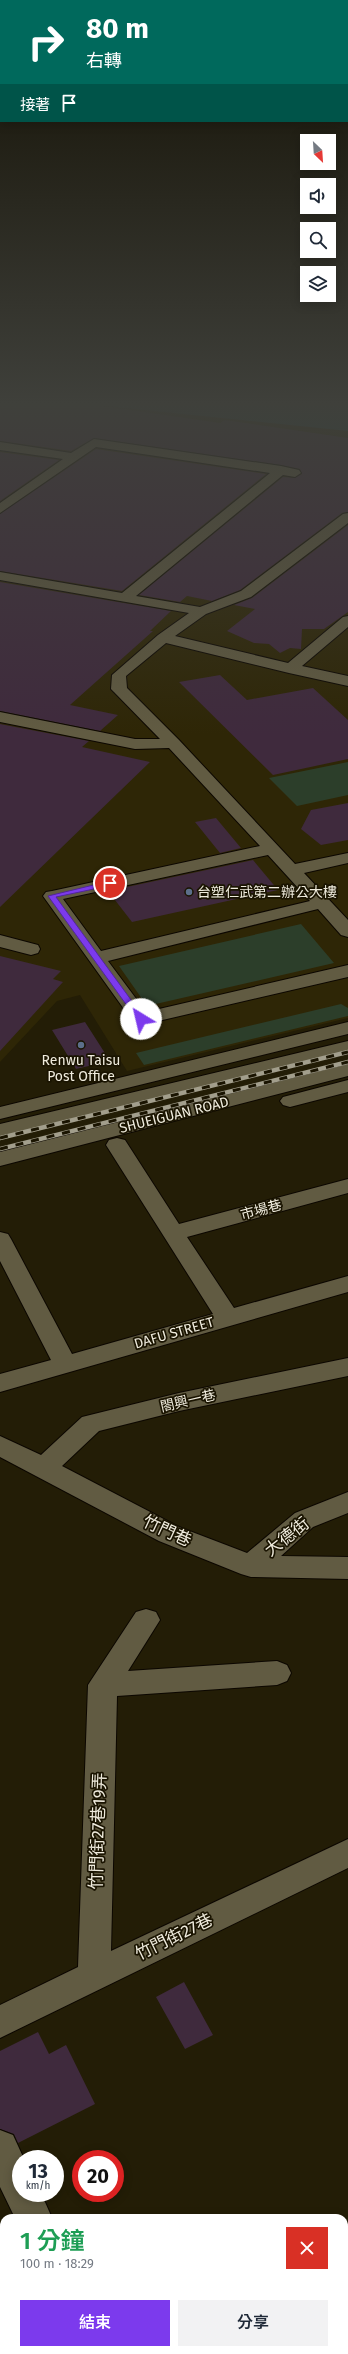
<!DOCTYPE html>
<html lang="zh-TW">
<head>
<meta charset="utf-8">
<style>
  :root { --surface:#fff; --page:#f2f2f3; --text:#1f2937; --muted:#747a83; --accent:#7c3aed }
  body { margin:0; font-family:"Fira Sans","Noto Sans TC",sans-serif; background:var(--page); color:var(--text); height:100vh; display:flex; flex-direction:column; font-size:15px; white-space:nowrap }
  * { box-sizing:border-box; margin:0 }
  p { font-size:13px; color:var(--muted) }
  .icon { flex:none; width:22px; height:22px; fill:none; stroke:currentColor; stroke-width:2; stroke-linecap:round; stroke-linejoin:round }
  .map { position:relative; flex:1; overflow:hidden }
  .side { position:absolute; left:0px; top:2214px; width:348px; height:140px; display:flex; flex-direction:column; background:var(--surface); border-radius:12px 12px 0 0; box-shadow:0 2px 10px #0003 }
  .side>* { flex:none }
  .hud { position:absolute; left:0px; top:0px; width:348px; height:122px; box-shadow:0 2px 10px #0003; background:#00695c; color:#fff; overflow:hidden }
  .needle { width:26px; rotate:155deg }
  .buttons { position:absolute; left:300px; top:134px; display:grid; gap:8px }
  .buttons a { display:grid; place-items:center; width:36px; height:36px; border-radius:0px; background:var(--surface); box-shadow:0 2px 10px #0003; font-size:20px }
  .speed { position:absolute; left:12px; top:2150px; display:flex; gap:8px; font-size:20px; font-weight:700; text-align:center }
  .speed>* { display:grid; place-content:center; width:52px; height:52px; border-radius:50%; background:var(--surface); box-shadow:0 2px 10px #0003; line-height:1 }
  .speed small { font-size:10px; font-weight:400 }
  .speed .limit { border:6px solid #d22; background:#fff; color:#111 }
  .pin { position:absolute; display:grid; place-items:center; width:34px; height:34px; color:#fff; margin:-17px; border:2px solid #fff; border-radius:50%; box-shadow:0 1px 4px #0007 }
  .me { position:absolute; width:44px; margin:-22px; rotate:324deg; stroke-linejoin:round; filter:drop-shadow(0 0 3px #0008) }
  .turn { display:flex; align-items:center; gap:14px; height:84px; padding:0 20px; font-size:18px }
  .turn .icon { width:52px; height:52px; stroke-width:2.5 }
  .turn b { display:block; font-size:28px; line-height:34px }
  .then { display:flex; align-items:center; height:38px; padding:0 20px; background:#0003; gap:8px; font-size:15px }
  .round { display:grid; place-items:center; flex:none; width:42px; height:42px; border-radius:0px; background:var(--page) }
  .headline { display:flex; align-items:center; justify-content:space-between; height:68px; padding:0 20px }
  h1 { font-size:24px; font-weight:600; line-height:30px; color:#1e9e55 }
  .button { display:flex; gap:8px; margin-top:auto; padding:8px 20px }
  .button a { flex:1; height:46px; border-radius:0px; background:var(--accent); color:#fff; font-size:16px; font-weight:600; line-height:46px; text-align:center }
  .button a+a { background:var(--page); color:var(--text) }
  .map>svg:first-child { display:block }
</style>
</head>
<body>
<div class="map">
<svg width="348" height="2354" viewBox="0 0 348 2354">
  <rect width="100%" height="100%" fill="#231d06"/>
  <path fill="#2e2606" d="M0,405H348V1018L127,1071L80,995L57,1001L0,1062Z"/>
  <path fill="#2c3e2a" d="M348,762V795L297,806L269,778Z
    M301,924L334,963L147,1006L119,966Z
    M341,1004L348,1008V1016L144,1065L136,1053Z"/>
  <path fill="#224849" d="M103,405H348V431L125,408Z"/>
  <path fill="#3f2a3d" d="M0,405H96L220,423L225,420L348,438V512L342,513L240,590L212,601L187,596L180,602L139,595L283,477L295,478L302,474L300,469L281,465L94,438L71,451L0,441Z
    M96,449L266,474L122,591L0,571V514Z
    M0,452L59,460L0,501Z
    M348,525V612L324,629H302L301,649L290,648L280,653L269,644L254,643L227,631L255,609L234,605L252,598Z
    M0,582L171,611L150,631H153L70,705L118,715L100,731L0,711Z
    M220,675L247,700L313,688L348,720V759L273,775L179,682Z
    M0,724L89,741L82,747L150,762L0,907Z
    M348,803V840L321,845L301,829L311,810Z
    M216,818L241,848L220,853L195,822Z
    M253,860L278,890L132,922L108,891Z
    M0,956L61,971L53,979L63,982L0,1051Z
    M85,1022L110,1061L76,1069L52,1030Z
    M184,1982L213,2035L185,2049L156,1997Z
    M38,2032L49,2054L66,2045L95,2104L18,2143L14,2134L0,2129V2051Z"/>
  <g fill="none" stroke-linecap="round" stroke-linejoin="round">
    <g stroke="#0c0700" stroke-width="2">
      <path id="minor" d="M94,439L281,466L299,470L301,473L295,477L283,475L136,596L200,607L241,591L343,514L348,513V523L251,597L206,614L175,636L288,663L343,617L348,616V627L302,666L348,676V686L289,673L166,643L126,676L127,688L179,740L295,864L348,853V863L304,873L348,920V937L341,935L318,909L108,961L146,1012L348,965V977L141,1025L134,1023L43,896L46,892L52,891L260,846L169,748L135,749L0,722V712L135,739H160L114,692L111,689L112,675L158,635L189,613L0,580V572L122,593L270,473L96,447L0,513V503L63,459L0,450V442L71,453ZM268,855L310,901L101,951L63,899Z
        M0,935L38,945L40,949L38,953L31,955L0,947Z
        M348,1022V1034L0,1119V1107Z
        M348,1041V1053L0,1138V1124Z
        M348,1064V1076L0,1166V1152Z
        M348,1080V1092L290,1107L283,1105L280,1101L283,1097Z
        M117,1138L125,1140L179,1224L348,1179V1193L187,1237L234,1308L348,1276V1292L0,1392V1374L51,1360L0,1261V1232L8,1234L11,1239L72,1354L213,1314L106,1145L109,1140Z
        M348,1358V1376L179,1411L99,1431L62,1466L179,1527L247,1553L295,1513L348,1492V1513L313,1527L281,1556L348,1557V1579L251,1577L241,1574L159,1541L0,1457V1436L41,1455L82,1417L179,1393Z
        M146,1609L156,1612L160,1620L128,1671L277,1661L287,1665L291,1673L287,1681L277,1685L117,1696L111,1951L348,1839V1868L0,2038V2005L78,1967L88,1685L136,1612Z
        M0,2130L13,2135L24,2159H21V2193H41L52,2218H15L0,2187Z
        M78,2350H117L118,2354H79Z"/>
    </g>
    <use href="#minor" fill="#615b42" fill-rule="evenodd"/>
    <g stroke="#a29e8c" stroke-width="4.5">
      <path id="rail" d="M0,1138L348,1052
        M0,1149L348,1062"/>
    </g>
    <use href="#rail" stroke="#1a1401" stroke-width="3" stroke-dasharray="8" stroke-linecap="butt"/>
  </g>
  <linearGradient id="sky" x2="0" y2="1"><stop stop-color="#131003"/><stop offset="0.55" stop-color="#3f403b"/><stop offset="1" stop-color="#3f403b" stop-opacity="0"/></linearGradient>
  <rect width="348" height="734" fill="url(#sky)"/>
  <path fill="#7c3aed" stroke="#51269a" d="M110,881L114,883L113,885L56,897L145,1019L141,1022L138,1021L48,896Z"/>
  <g fill="#5c6f8a" stroke="#1a1401" stroke-width="1.5">
    <circle cx="189" cy="892" r="4"/>
    <circle cx="81" cy="1045" r="4"/>
  </g>
  <g text-anchor="middle" dominant-baseline="central" stroke-width="3.5" stroke-linejoin="round" paint-order="stroke">
    <g font-size="14" fill="#efebdd" stroke="#1a1401" text-anchor="start">
      <text x="197" y="892">台塑仁武第二辦公大樓</text>
      <text x="81" y="1060" text-anchor="middle">Renwu Taisu<tspan x="81" dy="16">Post Office</tspan></text>
    </g>
    <g font-size="14" fill="#efebdd" stroke="#1a1401">
      <text transform="translate(174 1115) rotate(-14)">SHUEIGUAN ROAD</text>
      <text transform="translate(261 1210) rotate(-15)">市場巷</text>
      <text transform="translate(174 1333) rotate(-16)">DAFU STREET</text>
      <text transform="translate(188 1401) rotate(-13)">閤興一巷</text>
    </g>
    <g font-size="17" fill="#efebdd" stroke="#1a1401">
      <text transform="translate(167 1531) rotate(25)">竹門巷</text>
      <text transform="translate(287 1537) rotate(-38)">大德街</text>
      <text transform="translate(98 1831) rotate(-88)">竹門街27巷19弄</text>
      <text transform="translate(174 1937) rotate(-26)">竹門街27巷</text>
    </g>
  </g>
</svg>
<div class="buttons">
<a><svg class="needle" viewBox="-14 -14 28 28"><path d="M0-13l5 13h-10z" fill="#e53935"/><path d="M0 13l5-13h-10z" fill="#747a83"/></svg></a>
<a><svg class="icon" aria-label="sound" viewBox="0 0 24 24"><path d="M4 9h4l5-4v14l-5-4H4zM17 9q2 3 0 6"/></svg></a>
<a><svg class="icon" aria-label="search" viewBox="0 0 24 24"><circle cx="10" cy="10" r="6"/><path d="M15 15l6 6"/></svg></a>
<a><svg class="icon" aria-label="layers" viewBox="0 0 24 24"><path d="M12 4l9 5-9 5-9-5zM3 14l9 5 9-5"/></svg></a>
</div>
<div class="speed"><div>13<small>km/h</small></div><div class="limit">20</div></div>
<div class="pin" style="left:110px;top:883px;background:#d93025"><svg class="icon" aria-label="arrive" viewBox="0 0 24 24"><path d="M6 21V4h12l-3 4 3 4H6"/></svg></div>
<svg class="me" style="left:141px;top:1019px" viewBox="-20 -20 40 40"><circle r="19" fill="#fff"/><path d="M0-13L10 11 0 6-10 11z" fill="#7c3aed"/></svg>
<div class="hud">
<div class="turn"><svg class="icon" aria-label="right" viewBox="0 0 24 24"><path d="M7 20v-9h11M14 6l5 5-5 5"/></svg><div><b>80 m</b>右轉</div></div>
<div class="then">接著<svg class="icon" aria-label="arrive" viewBox="0 0 24 24"><path d="M6 21V4h12l-3 4 3 4H6"/></svg></div>
</div>
<section class="side">
<div class="headline"><div><h1>1 分鐘</h1><p>100 m · 18:29</p></div><a class="round" style="background:#d93025;color:#fff"><svg class="icon" aria-label="close" viewBox="0 0 24 24"><path d="M6 6l12 12M18 6L6 18"/></svg></a></div>
<div class="button"><a>結束</a><a>分享</a></div>
</section>
</div>
</body>
</html>
